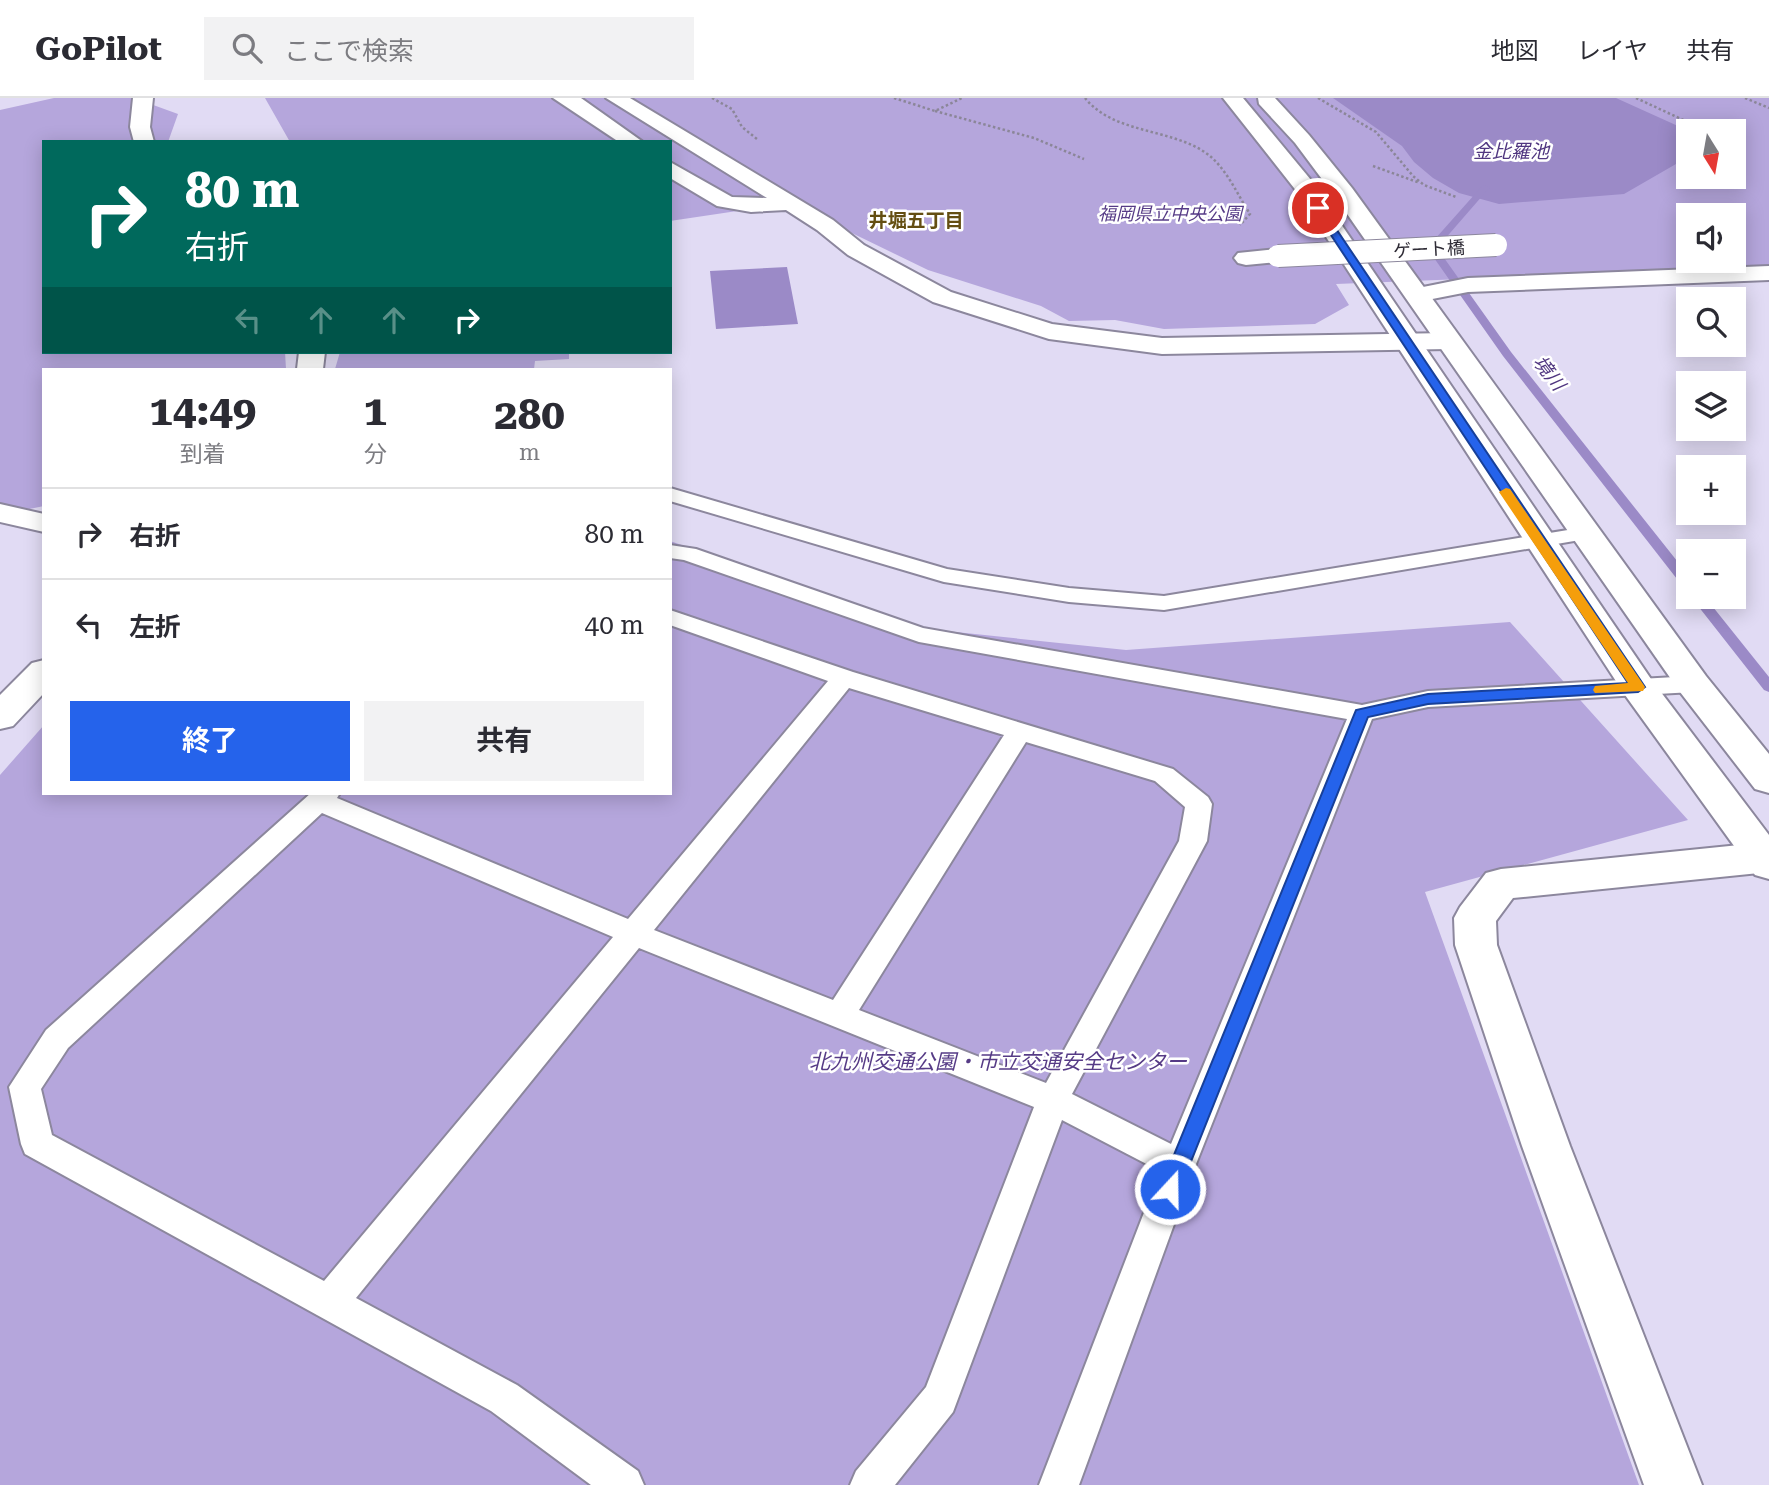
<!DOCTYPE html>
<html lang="ja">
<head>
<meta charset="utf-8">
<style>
  :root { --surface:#fff; --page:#f2f2f3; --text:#2b2b33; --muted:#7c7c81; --line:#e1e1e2; --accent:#2563eb }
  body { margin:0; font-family:"Roboto Serif","Noto Sans JP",serif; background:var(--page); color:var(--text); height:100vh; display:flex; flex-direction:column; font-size:26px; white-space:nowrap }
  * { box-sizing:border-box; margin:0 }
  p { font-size:23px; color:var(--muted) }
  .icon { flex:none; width:38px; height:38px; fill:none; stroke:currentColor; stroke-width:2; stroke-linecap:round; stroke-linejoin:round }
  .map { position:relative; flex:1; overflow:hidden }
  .side { position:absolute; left:42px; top:270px; width:630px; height:427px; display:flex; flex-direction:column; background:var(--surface); border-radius:0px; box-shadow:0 4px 18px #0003 }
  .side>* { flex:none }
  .banner { position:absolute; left:42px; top:42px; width:630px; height:214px; border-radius:0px; box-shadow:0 4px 18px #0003; background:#00695c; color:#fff; overflow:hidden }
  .needle { width:46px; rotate:169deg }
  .buttons { position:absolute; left:1676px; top:21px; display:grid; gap:14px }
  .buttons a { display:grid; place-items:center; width:70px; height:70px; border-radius:0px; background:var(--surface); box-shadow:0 4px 18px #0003; font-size:35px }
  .pin { position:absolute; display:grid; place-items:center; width:60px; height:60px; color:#fff; margin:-30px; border:4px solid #fff; border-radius:50%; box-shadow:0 2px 7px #0007 }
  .me { position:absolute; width:77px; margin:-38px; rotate:21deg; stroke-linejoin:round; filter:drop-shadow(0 0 5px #0008) }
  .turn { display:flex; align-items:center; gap:24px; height:147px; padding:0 28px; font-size:32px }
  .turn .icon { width:91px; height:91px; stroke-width:2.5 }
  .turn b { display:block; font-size:49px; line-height:60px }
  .lanes { display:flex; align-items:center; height:66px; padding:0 28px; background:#0003; justify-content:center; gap:35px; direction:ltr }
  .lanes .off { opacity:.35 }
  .eta { display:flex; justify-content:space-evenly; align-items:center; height:119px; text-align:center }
  .eta b { font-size:42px; font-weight:700; line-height:49px }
  .action { display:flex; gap:14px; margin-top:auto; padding:14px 28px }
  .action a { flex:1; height:80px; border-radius:0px; background:var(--accent); color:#fff; font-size:28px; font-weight:700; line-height:80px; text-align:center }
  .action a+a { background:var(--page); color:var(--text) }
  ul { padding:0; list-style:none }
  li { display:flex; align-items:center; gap:21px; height:91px; padding:0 28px; border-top:2px solid var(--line) }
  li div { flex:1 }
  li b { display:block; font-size:26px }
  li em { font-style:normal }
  header { display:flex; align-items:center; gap:42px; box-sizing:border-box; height:98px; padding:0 35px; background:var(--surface); border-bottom:2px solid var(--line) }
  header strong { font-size:33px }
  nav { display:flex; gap:38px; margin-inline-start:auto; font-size:24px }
  .search { width:490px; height:63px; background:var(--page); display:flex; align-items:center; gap:18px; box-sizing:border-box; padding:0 24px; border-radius:0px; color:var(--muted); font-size:26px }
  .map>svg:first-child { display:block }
</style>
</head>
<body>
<header>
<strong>GoPilot</strong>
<div class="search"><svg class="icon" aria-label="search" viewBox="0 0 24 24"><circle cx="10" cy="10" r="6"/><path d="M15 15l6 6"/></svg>ここで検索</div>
<nav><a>地図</a><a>レイヤ</a><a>共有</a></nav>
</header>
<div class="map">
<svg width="1769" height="1387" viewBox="0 0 1769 1387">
  <rect width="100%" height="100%" fill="#e1dbf4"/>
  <path fill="#b5a6dc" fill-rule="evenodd" d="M54,0H134L178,16L168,44H44V254H285L286,271H44V408L0,417V12Z
    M265,0H1769V169L1336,186L1349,207L1315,226L1164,231L1115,222L1069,223L1041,208L928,172L790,105L670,123V44H290ZM1689,33H1734V79H1689ZM1689,117H1734V163H1689Z
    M340,254H569V261L535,263L534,271H335Z
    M670,443L927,531L1126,552L1510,524L1688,722L1425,794L1639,1387H0V677L44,627V695H670Z"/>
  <path fill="#9b8ac7" d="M1333,0H1616L1689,33V63L1676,66L1624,96L1499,106L1459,95L1433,80L1414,64L1402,48Z
    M787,169L798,226L716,231L710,173Z"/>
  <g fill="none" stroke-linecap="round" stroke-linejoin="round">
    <path fill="#9b8ac7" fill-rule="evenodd" d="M1483,87L1490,89L1437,150L1511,254L1689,478V491L1684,490L1503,258L1427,150Z
      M1691,499H1705L1769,579V594L1764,592Z"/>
    <g stroke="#8c879d" stroke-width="4">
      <path id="service" d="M670,390L947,471L1069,490L1164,498L1586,429L1594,430L1597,435L1594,440L1586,441L1164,512L1069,504L944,484L670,403Z
        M670,447L696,451L923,530L1362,607L1428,593L1693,578L1702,580L1705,586L1702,592L1693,594L1428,609L1372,621L1196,1066L1079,1387H1039L1160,1073L1062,1022L953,1314L895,1387H850L856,1373L926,1289L1034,1009L639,850L356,1200L517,1287L638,1373L644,1387H591L491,1313L25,1056L21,1046L9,989L46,932L311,695H340L337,700L628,821L828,583L670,527V512L853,574L1173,671L1208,699L1212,706L1207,743L1072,996L1171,1046L1347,621L919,544L684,462L670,460ZM849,590L1004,637L833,902L654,832ZM1026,644L1155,683L1185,709L1179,743L1046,985L859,912ZM322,715L613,839L324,1183L52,1037L41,991L68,950Z"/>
    </g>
    <g stroke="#8c879d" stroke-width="4">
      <path id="pedestrian" d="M1278,151L1286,153L1290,158L1286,163L1246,167L1238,165L1234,160L1238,155Z"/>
    </g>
    <g stroke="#8c879d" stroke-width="4">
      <path id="minor" d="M133,0H153L150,29L154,44H134L130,29Z
        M553,0H581L643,44H619Z
        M606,0H630L833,122L864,147L951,194L1052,226L1162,240L1448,235L1457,237L1461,243L1457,249L1448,251L1162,256L1049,241L933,204L848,157L817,132L786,112L751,114L717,108L670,80V64L732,99L767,100Z
        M1769,168V182L1468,194L1417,204L1408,202L1405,197L1408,192L1468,180Z
        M299,254H325L323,271H297Z
        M0,406L44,416V434L0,424Z
        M44,562V595L13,628L0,631V597L32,565Z
        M1769,744V774L1513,800L1496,823L1497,847L1570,1048L1702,1387H1644L1522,1048L1455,847L1454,820L1460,809L1486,775L1501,771Z"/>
    </g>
    <g stroke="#8c879d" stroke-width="4">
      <path id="tertiary" d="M1223,0H1243L1311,82L1651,581L1769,737V781L1755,777L1625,597L1294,90Z
        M1258,0H1275L1309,37L1352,90L1706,578L1769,656V695L1755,691L1680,594L1336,100L1295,45L1259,6Z"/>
    </g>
    <path stroke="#8b8698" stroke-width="2.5" stroke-dasharray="2.5 2.5" stroke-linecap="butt" d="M712,0L732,11L742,29L757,41
      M894,0L935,13L962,0
      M1085,0C1114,36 1170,30 1206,55C1226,69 1237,96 1250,116L1240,127
      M1318,0L1376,34L1413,78L1424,87L1456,99
      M1636,0L1707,33
      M1745,0L1769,10
      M935,13L1034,40L1084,61
      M1734,59L1736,63
      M1373,68L1420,85"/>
    <use href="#service" fill="#fff" fill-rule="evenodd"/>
    <use href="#pedestrian" fill="#fff" fill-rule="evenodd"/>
    <use href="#minor" fill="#fff" fill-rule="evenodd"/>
    <use href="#tertiary" fill="#fff" fill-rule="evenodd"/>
    <g stroke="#8c879d" stroke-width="24" stroke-linecap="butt">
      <path id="pedestrian-bridge" d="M1278,158L1496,147"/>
    </g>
    <use href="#pedestrian-bridge" stroke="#fff" stroke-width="22"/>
  </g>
  <path fill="#2563eb" stroke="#184099" stroke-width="2" d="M1314,108L1322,110L1645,589L1638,594L1428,606L1368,619L1180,1091L1177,1097L1170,1100L1163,1097L1160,1091L1356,612L1428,596L1628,585L1313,110Z"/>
  <path fill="#f59e0b" d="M1506,390L1510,391L1643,586L1645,589L1643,593L1595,595L1593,592L1595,588L1628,585L1499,394Z"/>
  <g text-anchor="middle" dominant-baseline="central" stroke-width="5" stroke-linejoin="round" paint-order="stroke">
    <g font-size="18" font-style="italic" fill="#563b86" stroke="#fff">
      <text x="1170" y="115">福岡県立中央公園</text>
    </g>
    <g font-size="18" fill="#2f2c36" stroke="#fff">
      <text transform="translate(1429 151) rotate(-3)">ゲート橋</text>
    </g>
    <g font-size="19" font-style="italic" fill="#503680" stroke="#fff">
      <text x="1511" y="53">金比羅池</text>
      <text transform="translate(1549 275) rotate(52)">境川</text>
    </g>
    <g font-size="19" font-weight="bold" fill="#644e12" stroke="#fff">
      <text x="916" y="122">井堀五丁目</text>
    </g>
    <g font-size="21" font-style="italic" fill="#563b86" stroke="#fff">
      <text x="998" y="964">北九州交通公園・市立交通安全センター</text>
    </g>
  </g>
</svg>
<div class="buttons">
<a><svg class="needle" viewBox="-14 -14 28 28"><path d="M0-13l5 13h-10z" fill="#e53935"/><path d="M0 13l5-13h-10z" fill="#7c7c81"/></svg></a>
<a><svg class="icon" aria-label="sound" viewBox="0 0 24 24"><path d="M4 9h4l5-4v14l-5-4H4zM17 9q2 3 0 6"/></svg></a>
<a><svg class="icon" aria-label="search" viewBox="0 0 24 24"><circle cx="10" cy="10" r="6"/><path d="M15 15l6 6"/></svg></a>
<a><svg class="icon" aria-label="layers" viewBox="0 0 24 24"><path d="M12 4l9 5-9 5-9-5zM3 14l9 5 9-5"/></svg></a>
<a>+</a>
<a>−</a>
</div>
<div class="pin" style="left:1318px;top:110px;background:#d93025"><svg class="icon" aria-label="arrive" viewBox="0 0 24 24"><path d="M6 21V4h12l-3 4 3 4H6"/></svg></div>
<svg class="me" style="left:1170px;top:1091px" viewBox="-20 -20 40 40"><circle r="17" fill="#2563eb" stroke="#fff" stroke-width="3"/><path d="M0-11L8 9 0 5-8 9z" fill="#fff"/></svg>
<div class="banner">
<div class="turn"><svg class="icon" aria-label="right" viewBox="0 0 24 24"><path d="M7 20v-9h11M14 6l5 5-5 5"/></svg><div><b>80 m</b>右折</div></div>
<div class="lanes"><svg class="icon off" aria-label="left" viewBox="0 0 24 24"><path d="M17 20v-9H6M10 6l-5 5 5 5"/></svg><svg class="icon off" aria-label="ahead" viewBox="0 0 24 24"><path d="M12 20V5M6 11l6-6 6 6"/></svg><svg class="icon off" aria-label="ahead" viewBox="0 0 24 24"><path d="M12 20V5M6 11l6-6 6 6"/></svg><svg class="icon" aria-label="right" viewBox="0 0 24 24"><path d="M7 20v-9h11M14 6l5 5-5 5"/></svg></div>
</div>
<section class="side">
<div class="eta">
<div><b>14:49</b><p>到着</p></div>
<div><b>1</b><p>分</p></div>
<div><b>280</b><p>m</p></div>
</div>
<ul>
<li><svg class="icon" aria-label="right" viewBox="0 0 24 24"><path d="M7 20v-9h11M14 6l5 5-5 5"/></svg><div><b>右折</b></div><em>80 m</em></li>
<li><svg class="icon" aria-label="left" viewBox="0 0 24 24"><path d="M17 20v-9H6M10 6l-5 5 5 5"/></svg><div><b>左折</b></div><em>40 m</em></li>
</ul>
<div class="action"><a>終了</a><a>共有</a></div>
</section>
</div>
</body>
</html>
